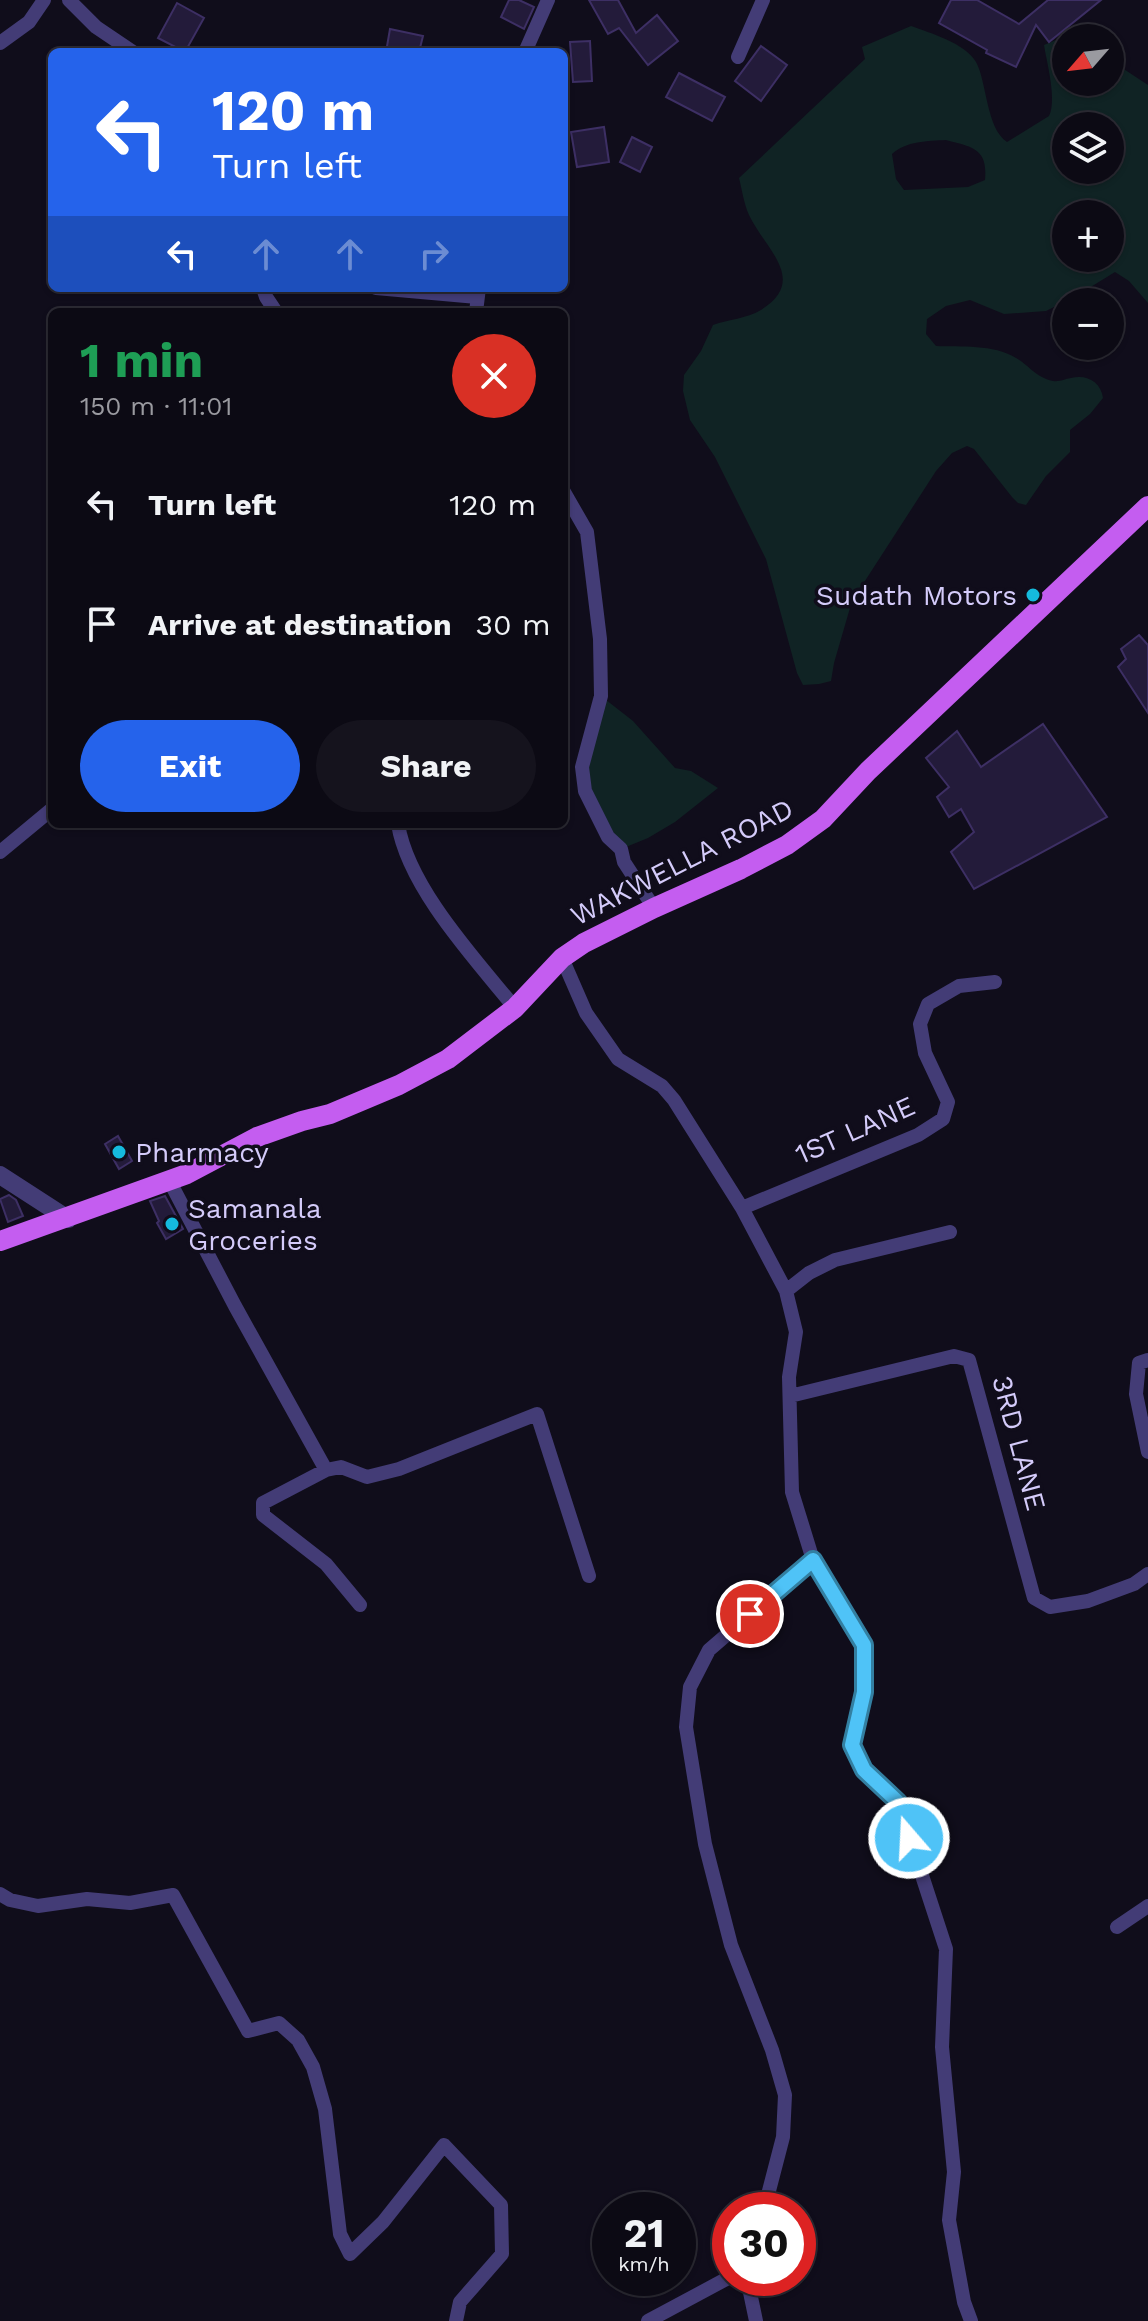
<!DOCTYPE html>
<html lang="en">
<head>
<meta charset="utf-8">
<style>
  :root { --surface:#0c0a14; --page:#15131d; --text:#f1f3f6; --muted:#9a9aa0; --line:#2c2b34; --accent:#2563eb }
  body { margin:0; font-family:"Work Sans",sans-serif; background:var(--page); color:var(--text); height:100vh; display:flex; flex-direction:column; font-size:30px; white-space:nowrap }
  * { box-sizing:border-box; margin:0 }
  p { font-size:26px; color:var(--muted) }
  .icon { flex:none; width:44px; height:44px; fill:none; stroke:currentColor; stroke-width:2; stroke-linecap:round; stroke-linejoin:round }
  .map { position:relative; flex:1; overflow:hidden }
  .drawer { position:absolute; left:48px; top:308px; width:520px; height:520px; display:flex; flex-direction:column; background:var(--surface); border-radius:12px; box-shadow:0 2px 6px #0004,0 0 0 2px var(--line) }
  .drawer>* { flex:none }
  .hud { position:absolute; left:48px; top:48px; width:520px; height:244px; border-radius:12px; box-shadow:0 2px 6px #0004,0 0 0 2px var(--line); background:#2563eb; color:#fff; overflow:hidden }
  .needle { width:52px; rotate:242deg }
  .controls { position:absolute; left:1052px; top:24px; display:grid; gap:16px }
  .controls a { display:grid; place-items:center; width:72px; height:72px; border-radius:50%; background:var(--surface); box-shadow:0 2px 6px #0004,0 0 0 2px var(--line); font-size:40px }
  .speed { position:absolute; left:592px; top:2192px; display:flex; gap:16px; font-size:40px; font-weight:700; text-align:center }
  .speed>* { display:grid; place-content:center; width:104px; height:104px; border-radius:50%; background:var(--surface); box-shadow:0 2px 6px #0004,0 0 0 2px var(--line); line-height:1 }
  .speed small { font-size:20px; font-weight:400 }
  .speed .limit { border:12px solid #d22; background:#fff; color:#111 }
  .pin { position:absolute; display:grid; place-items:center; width:68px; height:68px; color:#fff; margin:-34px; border:4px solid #fff; border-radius:50%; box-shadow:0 2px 8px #0007 }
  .me { position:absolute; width:88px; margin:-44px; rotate:341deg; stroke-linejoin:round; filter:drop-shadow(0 0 6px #0008) }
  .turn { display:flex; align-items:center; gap:28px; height:168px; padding:0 32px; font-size:36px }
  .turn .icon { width:104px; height:104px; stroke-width:2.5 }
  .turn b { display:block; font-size:56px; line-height:68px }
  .lanes { display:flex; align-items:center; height:76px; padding:0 32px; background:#0003; justify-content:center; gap:40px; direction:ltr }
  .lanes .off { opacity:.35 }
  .round { display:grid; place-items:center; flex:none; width:84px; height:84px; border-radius:42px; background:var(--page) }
  .overview { display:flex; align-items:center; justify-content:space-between; height:136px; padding:0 32px }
  h1 { font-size:48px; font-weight:700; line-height:60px; color:#1e9e55 }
  .action { display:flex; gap:16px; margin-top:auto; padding:16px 32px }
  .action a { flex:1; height:92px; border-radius:48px; background:var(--accent); color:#fff; font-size:32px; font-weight:700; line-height:92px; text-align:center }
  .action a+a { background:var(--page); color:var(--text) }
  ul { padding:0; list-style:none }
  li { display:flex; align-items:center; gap:24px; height:120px; padding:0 32px }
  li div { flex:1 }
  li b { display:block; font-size:30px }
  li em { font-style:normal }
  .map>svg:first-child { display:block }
</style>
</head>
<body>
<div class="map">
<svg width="1148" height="2321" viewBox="0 0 1148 2321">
  <rect width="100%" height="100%" fill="#100d1b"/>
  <path fill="#102324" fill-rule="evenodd" d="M911,26C930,33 965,43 976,62C987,82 986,128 1007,142L1049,116C1057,99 1047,64 1044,45L1071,34L1077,38H1066V82H1110V60L1148,85V303L1129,281L1115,272L1076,296L1046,311L1004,314L970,300L946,306L927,319L926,334L936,346C961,347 993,344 1016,358C1030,366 1035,377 1053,381C1060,382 1064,379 1071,378C1087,374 1101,382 1103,398L1090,414L1070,430V452L1046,476L1026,505L1018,503L1012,497L974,449L967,446L952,453L936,471L852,601L834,663L831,681L819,684L803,685L797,673L766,559L715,457L690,420L683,391L684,375L701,351L713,325C729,319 746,319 761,310C809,280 765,249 749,215C744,204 742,190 739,178L865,59L862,47ZM1066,126H1110V170H1066ZM946,140C972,147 988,148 985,180L968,187L904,190L896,179L892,154C906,141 928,141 946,140ZM1066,214H1110V258H1066Z
    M601,696L633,721L675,768L691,771L718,788L675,822L648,838L621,849L585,791Z"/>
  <path fill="#231b3a" stroke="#3d2f64" stroke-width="2" d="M509,0H519L534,7L524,29L501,17Z
    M589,0H618L636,33L657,15L678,41L648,65L619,28L608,34Z
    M951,0H977L1019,24L1048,0H1101L1049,42L1036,25L1016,67L986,53L987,50L939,23Z
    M177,3L204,18L185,52L158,38Z
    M390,29L423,36L419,52H386Z
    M590,41L592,81L573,82L570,42Z
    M761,46L787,65L761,101L735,81Z
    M679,73L725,97L712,121L666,97Z
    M604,127L609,162L577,167L571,132Z
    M632,137L652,147L640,172L620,162Z
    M1139,635L1148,645V713L1118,667L1126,659L1121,649Z
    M1043,724L1107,817L974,889L951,852L974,832L961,809L949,817L937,797L949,787L926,758L957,731L981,767Z
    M118,1136L132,1161L119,1169L105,1144Z
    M9,1195L16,1200L23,1216L8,1222L0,1199Z
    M165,1196L183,1229L166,1239L157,1223L159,1221L150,1201Z"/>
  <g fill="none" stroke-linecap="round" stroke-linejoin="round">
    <path stroke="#433c76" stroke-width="14" d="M69,0L96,27L133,52
      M0,43L29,22L44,0
      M525,52L548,0
      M738,57L763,0
      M263,288L266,297L276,312
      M376,288L477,297
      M476,312L479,288
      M564,492L587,532L600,639L601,696L582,767L585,791L608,837L621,849L624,862L654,908
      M398,824C408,887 475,959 515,1008
      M0,852L52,809
      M562,958L586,1013L618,1059L662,1086L674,1100L742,1208L786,1291L796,1332L789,1377L792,1492L813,1560L864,1645V1692L852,1745L864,1770L898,1802L946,1949L942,2047L954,2172L949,2220L964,2302L971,2321
      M169,1180L235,1306L326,1470L341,1467L367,1477L399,1469L537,1414L589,1576
      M742,1208L918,1135L943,1119L948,1102L925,1053L920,1024L928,1004L959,986L995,982
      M786,1291L809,1273L835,1260L950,1232
      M1148,1360L1139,1363L1136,1394L1148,1452
      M790,1396L954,1356L969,1360L1034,1598L1050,1607L1088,1601L1134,1584L1148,1574
      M326,1470L263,1503V1515L326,1564L360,1605
      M0,1894L10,1900L38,1906L87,1899L130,1903L173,1895L248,2031L279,2023L298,2040L313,2067L325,2109L340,2234L350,2254L383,2222L444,2145L501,2205L502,2254L460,2302L456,2321
      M1117,1927L1148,1906
      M764,2210L783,2137L785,2095L772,2050L731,1945L705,1844L686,1727L690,1687L709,1650L813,1560
      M747,2278L756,2321
      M648,2321L730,2277"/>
    <path stroke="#433c76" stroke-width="18" d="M0,1175L68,1219"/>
    <path stroke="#c45df0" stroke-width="20" d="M0,1241L187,1174L257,1137L302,1121L330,1114L399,1085L448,1059L515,1008L562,958L584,943L654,908L741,869L787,845L823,819L868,771L1148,506"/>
  </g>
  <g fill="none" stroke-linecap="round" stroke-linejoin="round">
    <g stroke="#337fa1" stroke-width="20">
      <path id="route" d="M750,1614L813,1560L864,1645V1692L852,1745L864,1770L898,1802L909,1838"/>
    </g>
    <use href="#route" stroke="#4fc3f7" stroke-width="14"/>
  </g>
  <g fill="#15badd" stroke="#100d1b" stroke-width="3">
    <circle cx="1033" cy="595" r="8"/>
    <circle cx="119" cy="1152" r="8"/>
    <circle cx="172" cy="1224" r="8"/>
  </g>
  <g text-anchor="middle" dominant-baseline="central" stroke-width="7" stroke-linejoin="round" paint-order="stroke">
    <g font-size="28" fill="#d4cbfa" stroke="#100d1b" text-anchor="start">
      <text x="1017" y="595" text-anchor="end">Sudath Motors</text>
      <text x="135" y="1152">Pharmacy</text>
      <text x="188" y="1208">Samanala<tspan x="188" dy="32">Groceries</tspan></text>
    </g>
    <g font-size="28" fill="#d4cbfa" stroke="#100d1b">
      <text transform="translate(682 862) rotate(-27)">WAKWELLA ROAD</text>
      <text transform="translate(855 1130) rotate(-24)">1ST LANE</text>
      <text transform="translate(1019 1443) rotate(75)">3RD LANE</text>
    </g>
  </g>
</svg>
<div class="controls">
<a><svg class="needle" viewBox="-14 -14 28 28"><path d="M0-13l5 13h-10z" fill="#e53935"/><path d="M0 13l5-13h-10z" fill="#9a9aa0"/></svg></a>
<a><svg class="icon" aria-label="layers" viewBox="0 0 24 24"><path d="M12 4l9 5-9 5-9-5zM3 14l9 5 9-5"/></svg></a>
<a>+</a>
<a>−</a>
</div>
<div class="speed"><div>21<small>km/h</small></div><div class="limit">30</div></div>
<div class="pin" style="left:750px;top:1614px;background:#d93025"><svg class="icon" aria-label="arrive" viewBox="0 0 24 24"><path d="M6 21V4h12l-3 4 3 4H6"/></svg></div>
<svg class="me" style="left:909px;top:1838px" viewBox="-20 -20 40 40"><circle r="17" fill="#4fc3f7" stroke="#fff" stroke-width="3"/><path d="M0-11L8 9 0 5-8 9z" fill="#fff"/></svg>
<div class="hud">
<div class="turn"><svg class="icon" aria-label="left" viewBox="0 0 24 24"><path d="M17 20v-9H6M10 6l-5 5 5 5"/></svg><div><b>120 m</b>Turn left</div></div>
<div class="lanes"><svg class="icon" aria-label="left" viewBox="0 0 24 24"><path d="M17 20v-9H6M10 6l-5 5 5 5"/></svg><svg class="icon off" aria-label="ahead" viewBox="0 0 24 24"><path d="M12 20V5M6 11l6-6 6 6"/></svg><svg class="icon off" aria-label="ahead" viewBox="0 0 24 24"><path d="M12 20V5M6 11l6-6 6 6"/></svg><svg class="icon off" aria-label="right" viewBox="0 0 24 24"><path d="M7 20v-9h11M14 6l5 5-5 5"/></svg></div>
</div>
<section class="drawer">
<div class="overview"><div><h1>1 min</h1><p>150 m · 11:01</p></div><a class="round" style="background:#d93025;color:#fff"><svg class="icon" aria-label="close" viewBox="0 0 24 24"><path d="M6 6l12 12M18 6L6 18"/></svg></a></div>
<ul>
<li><svg class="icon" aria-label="left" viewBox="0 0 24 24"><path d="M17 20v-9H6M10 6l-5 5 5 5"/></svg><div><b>Turn left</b></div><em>120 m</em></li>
<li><svg class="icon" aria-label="arrive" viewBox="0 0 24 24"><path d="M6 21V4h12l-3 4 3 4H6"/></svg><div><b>Arrive at destination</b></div><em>30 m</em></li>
</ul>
<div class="action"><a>Exit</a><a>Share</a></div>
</section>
</div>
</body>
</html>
